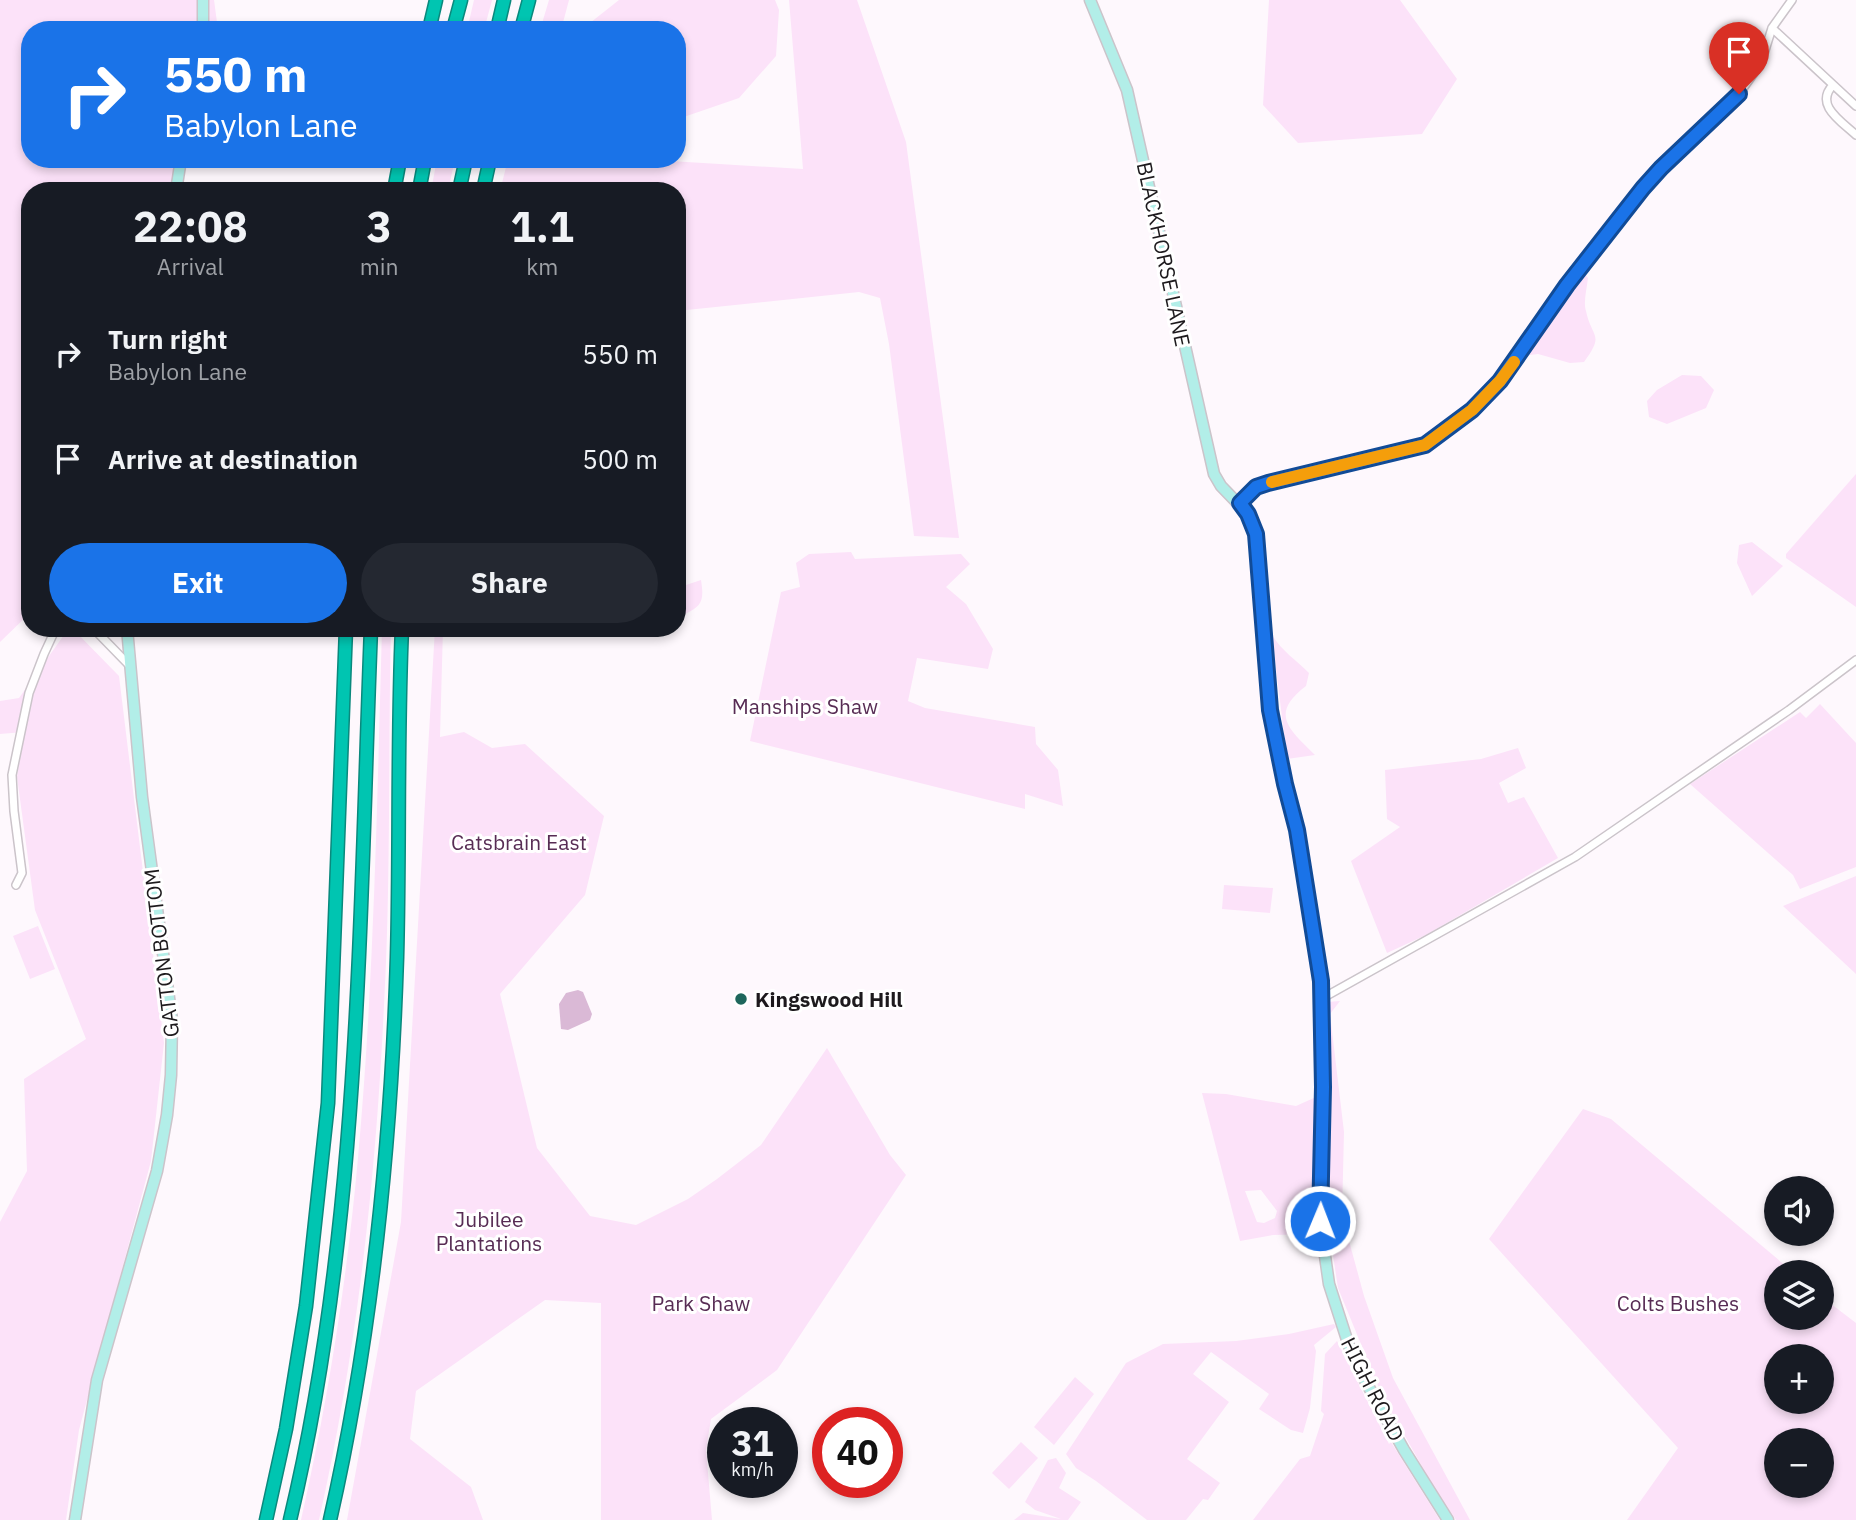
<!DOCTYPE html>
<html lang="en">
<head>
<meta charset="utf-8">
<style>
  :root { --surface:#171b24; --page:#242831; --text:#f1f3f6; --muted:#9ea1a6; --accent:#1a73e8 }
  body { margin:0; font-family:"IBM Plex Sans",sans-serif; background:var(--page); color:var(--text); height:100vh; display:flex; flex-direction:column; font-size:26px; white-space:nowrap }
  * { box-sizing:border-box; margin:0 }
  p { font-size:23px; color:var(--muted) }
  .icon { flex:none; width:38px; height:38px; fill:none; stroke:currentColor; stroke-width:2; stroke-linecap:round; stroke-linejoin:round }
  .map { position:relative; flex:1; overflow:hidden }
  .drawer { position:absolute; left:21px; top:182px; width:665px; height:455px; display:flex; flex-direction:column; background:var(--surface); border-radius:28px; box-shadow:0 4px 10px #0003 }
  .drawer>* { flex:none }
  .guide { position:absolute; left:21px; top:21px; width:665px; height:147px; border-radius:28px; box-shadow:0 4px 10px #0003; background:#1a73e8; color:#fff; overflow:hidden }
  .buttons { position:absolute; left:1764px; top:1176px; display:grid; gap:14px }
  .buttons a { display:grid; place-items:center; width:70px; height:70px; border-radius:50%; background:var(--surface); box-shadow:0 4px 10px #0003; font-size:35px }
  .speed { position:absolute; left:707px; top:1407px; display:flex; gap:14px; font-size:35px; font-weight:700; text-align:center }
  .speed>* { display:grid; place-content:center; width:91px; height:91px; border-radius:50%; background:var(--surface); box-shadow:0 4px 10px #0003; line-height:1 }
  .speed small { font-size:18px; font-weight:400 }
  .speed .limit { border:10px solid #d22; background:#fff; color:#111 }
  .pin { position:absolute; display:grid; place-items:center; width:60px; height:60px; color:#fff; margin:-72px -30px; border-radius:50% 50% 50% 0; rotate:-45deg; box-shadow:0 0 7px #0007 }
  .pin .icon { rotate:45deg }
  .me { position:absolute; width:77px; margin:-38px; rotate:1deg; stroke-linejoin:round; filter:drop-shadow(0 0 5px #0008) }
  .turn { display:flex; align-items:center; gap:24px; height:147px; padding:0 28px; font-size:32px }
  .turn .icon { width:91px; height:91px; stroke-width:2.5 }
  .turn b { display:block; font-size:49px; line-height:60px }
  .eta { display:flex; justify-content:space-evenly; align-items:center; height:119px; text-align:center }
  .eta b { font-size:42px; font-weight:800; line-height:49px }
  .button { display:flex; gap:14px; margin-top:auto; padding:14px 28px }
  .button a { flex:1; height:80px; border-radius:42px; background:var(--accent); color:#fff; font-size:28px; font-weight:800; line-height:80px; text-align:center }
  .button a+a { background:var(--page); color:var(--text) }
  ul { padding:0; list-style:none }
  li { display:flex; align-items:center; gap:21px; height:105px; padding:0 28px }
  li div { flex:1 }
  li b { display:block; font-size:26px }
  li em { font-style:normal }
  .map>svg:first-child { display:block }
</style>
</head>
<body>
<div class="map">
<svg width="1856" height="1520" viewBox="0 0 1856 1520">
  <rect width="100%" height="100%" fill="#fef8fd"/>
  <path fill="#fce2f9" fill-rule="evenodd" d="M0,0H214L218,30H30V159H177L171,191H30V613L0,642Z
    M474,0H492L484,30H467Z
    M549,0H569L561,30H540Z
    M619,0H775L779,10L776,56L739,98L678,119L677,30H581Z
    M789,0H857L906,142L959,538L914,536L889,344L880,298L859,292L677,311V191H500L508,159H638L803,169Z
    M1269,0H1400L1457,79L1422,134L1298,143L1263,105Z
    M437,159H455L448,191H431Z
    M1583,271L1588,278C1587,288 1583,302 1586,311C1592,339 1605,333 1584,362L1570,363L1538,354L1521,356Z
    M1682,375L1701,376L1714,390L1706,408L1667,424L1649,417L1647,401L1657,390Z
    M1856,474V607L1786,558V554Z
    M1752,542L1783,566L1752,596L1737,563L1739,545Z
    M851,552L855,559L961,554L970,564L946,587L966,604L993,649L988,669L917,658L908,701L925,708L1035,727L1036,744L1058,770L1063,806L1025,794V809L750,741L781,592L800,587L796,563L809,554Z
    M701,580C704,599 703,606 685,614L677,606V588Z
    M69,628H72L119,676L164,1043L151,1161L79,1430L66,1520H0V1222L27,1171L24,1079L86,1039L35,910L17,777L24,732L0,734V701L19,698Z
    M382,628H391C388,754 391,879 384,1005C376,1178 357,1351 319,1520H301C328,1401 347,1280 358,1158C374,982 377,805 382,628Z
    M435,628H443L440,737L464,732L492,748L525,744L604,816L585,895L500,994L537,1148L590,1216L636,1225L688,1199L717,1179L761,1145L827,1048L890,1155L906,1175L777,1370L711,1419L706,1450L712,1520H601V1303L545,1300L416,1391L410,1439L471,1487L483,1520H347L401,1222Z
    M1272,635C1283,652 1295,659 1309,673L1306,686C1269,714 1289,729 1315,755L1287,759Z
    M1820,704L1856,743V867L1800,889L1793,875L1690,784L1800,712L1806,718Z
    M1518,748L1526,768L1499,783L1508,803L1524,797L1558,858L1426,935L1387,953L1351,861L1400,827L1387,819L1385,770L1481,759Z
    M1856,876V974L1783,906Z
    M1224,885L1273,888L1270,913L1222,909Z
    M38,926L55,969L30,979L13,936Z
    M1340,1001L1330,1014L1344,1132L1342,1215L1364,1296L1393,1378L1470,1520H1456L1430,1481L1381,1393L1338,1288L1328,1222L1330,1096L1327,1002Z
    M1202,1093L1226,1094L1296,1106L1316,1097V1234L1273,1235L1240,1241ZM1261,1190L1277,1211L1275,1218L1264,1223L1257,1222L1245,1191Z
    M1583,1109L1611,1119L1793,1272H1776V1318H1822V1297L1856,1323V1520H1627L1678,1448L1489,1239ZM1776,1356H1822V1402H1776ZM1776,1440H1822V1486H1776Z
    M1334,1324L1336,1327L1314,1345L1316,1351L1310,1408L1303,1433L1291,1430L1259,1409L1269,1394L1211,1352L1193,1374L1229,1402L1187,1459L1220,1483L1208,1500L1203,1499L1186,1520H1147L1096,1481L1076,1468L1066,1454L1126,1363L1163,1344L1236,1341L1289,1334Z
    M1337,1341L1389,1444L1391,1442L1440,1520H1253L1300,1459L1310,1456L1324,1414L1321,1411L1325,1354Z
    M1075,1377L1094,1394L1054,1445L1034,1427Z
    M1021,1442L1038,1458L1009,1489L992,1473Z
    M1056,1458L1066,1473L1059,1488L1081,1502L1068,1520H1014L1023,1513L1061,1519L1035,1510L1025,1502L1048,1460Z"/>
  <path fill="#dab9d6" d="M578,990L583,992L592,1014L590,1020L568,1030L561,1029L559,1004L566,993Z"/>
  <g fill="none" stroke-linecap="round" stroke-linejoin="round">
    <g stroke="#cbc4ca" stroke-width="10">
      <path id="street" d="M1772,28L1856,106
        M1833,85C1814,105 1841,121 1856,135
        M1240,503L1256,487L1268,483L1425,445L1473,410L1500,381L1567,285L1643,188L1661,168L1739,94L1761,63L1772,28L1792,0
        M93,628L130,666
        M16,885L22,873L14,811L12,775L29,693L44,654L56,628
        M1321,999L1575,857L1789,710L1856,660"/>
    </g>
    <g stroke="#cbc4ca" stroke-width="13">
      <path id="secondary" d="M1090,0L1127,90L1214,474L1221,486L1248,514L1256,534L1262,594L1267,686L1274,733L1297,830L1298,846L1312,919L1321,999L1323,1087L1320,1221L1329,1284L1349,1346L1362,1375L1404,1450L1448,1520
        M203,30V0
        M176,191L181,159
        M75,1520L97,1380L157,1171L167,1115L171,1075L172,1020L142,797L127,628"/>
    </g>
    <g stroke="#0a897d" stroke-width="15">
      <path id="highway" d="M429,30L436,0
        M453,30L461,0
        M497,30L504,0
        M521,30L529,0
        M394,191L400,159
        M419,191L425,159
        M459,191L466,159
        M483,191L490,159
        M266,1520L286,1429L306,1306L328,1103L346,628
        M290,1520C360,1228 359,927 371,628
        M330,1520C372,1335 391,1147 397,957C400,848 397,738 402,628"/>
    </g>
    <use href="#street" stroke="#fff" stroke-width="7"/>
    <use href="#secondary" stroke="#b2eee8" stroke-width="10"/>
    <use href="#highway" stroke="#00c5b1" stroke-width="12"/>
  </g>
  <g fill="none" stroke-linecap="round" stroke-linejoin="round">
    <g stroke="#114b97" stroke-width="18">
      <path id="route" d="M1320,1221L1323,1087L1321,981L1297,830L1285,784L1270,710L1256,534L1248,514L1240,503L1256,487L1268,483L1425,445L1472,410L1500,381L1567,285L1643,188L1661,168L1739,94"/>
    </g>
    <use href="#route" stroke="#1a73e8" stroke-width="12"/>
    <path stroke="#f59e0b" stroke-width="12" d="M1272,482L1425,445L1472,410L1500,381L1514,362"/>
  </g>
  <circle fill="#1e665c" stroke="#fff" stroke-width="2.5" cx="741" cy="999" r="7"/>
  <g text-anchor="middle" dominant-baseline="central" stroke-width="6" stroke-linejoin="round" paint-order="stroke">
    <g font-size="21" fill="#1d1a1d" stroke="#fff">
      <text transform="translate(1164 254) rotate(78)">BLACKHORSE LANE</text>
      <text transform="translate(161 953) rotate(-97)">GATTON BOTTOM</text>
      <text transform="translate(1373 1389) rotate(63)">HIGH ROAD</text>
    </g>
    <g font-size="21" fill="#572c54" stroke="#fff">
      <text x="805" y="706">Manships Shaw</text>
      <text x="519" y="842">Catsbrain East</text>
      <text x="489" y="1219">Jubilee<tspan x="489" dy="24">Plantations</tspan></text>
      <text x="701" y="1303">Park Shaw</text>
      <text x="1678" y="1303">Colts Bushes</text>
    </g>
    <g font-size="21" font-weight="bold" fill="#1d1a1d" stroke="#fff" text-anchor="start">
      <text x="755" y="999">Kingswood Hill</text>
    </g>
  </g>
</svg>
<div class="buttons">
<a><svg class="icon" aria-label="sound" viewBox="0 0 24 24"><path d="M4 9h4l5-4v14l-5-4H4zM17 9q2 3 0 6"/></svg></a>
<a><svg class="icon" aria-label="layers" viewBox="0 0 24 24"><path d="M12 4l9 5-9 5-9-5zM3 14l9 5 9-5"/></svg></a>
<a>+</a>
<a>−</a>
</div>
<div class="speed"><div>31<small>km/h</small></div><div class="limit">40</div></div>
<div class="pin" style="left:1739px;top:94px;background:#d93025"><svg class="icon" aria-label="arrive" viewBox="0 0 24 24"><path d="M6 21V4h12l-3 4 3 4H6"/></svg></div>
<svg class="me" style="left:1320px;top:1221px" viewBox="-20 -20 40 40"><circle r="17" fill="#1a73e8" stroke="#fff" stroke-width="3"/><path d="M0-11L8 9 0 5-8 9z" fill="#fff"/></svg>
<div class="guide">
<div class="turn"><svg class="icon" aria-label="right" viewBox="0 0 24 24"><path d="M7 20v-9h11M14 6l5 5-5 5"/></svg><div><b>550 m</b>Babylon Lane</div></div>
</div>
<section class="drawer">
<div class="eta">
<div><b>22:08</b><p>Arrival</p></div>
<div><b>3</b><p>min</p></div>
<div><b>1.1</b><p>km</p></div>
</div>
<ul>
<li><svg class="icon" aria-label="right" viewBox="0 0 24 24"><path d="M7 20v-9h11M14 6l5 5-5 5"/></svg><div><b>Turn right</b><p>Babylon Lane</p></div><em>550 m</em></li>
<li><svg class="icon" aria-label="arrive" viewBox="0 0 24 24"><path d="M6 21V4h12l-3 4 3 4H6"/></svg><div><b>Arrive at destination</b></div><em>500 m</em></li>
</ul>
<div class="button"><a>Exit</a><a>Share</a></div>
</section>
</div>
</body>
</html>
